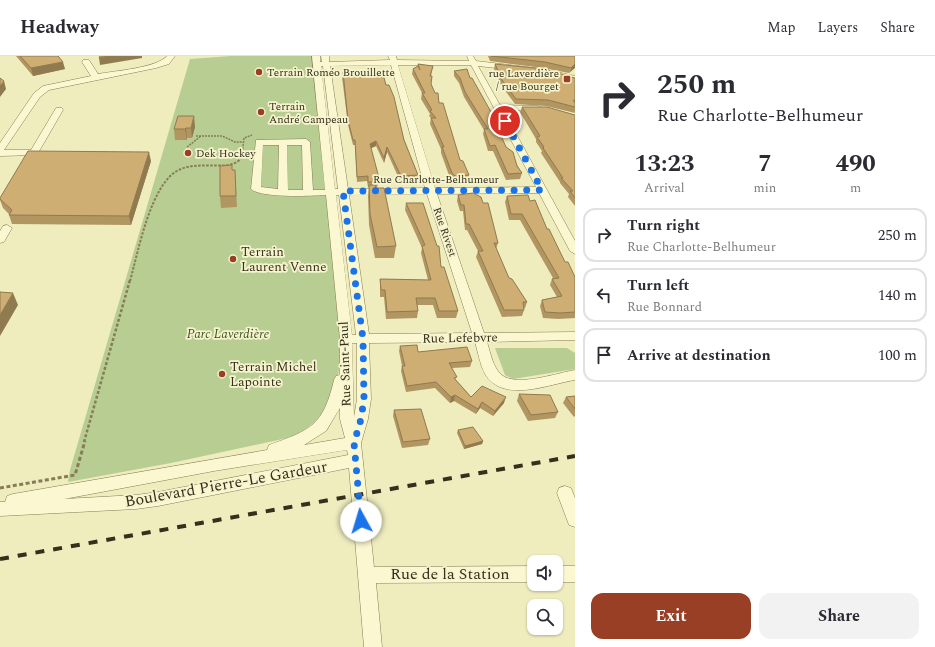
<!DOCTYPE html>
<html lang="en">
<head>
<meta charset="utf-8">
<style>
  :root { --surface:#fff; --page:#f2f2f3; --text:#2b2b33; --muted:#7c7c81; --line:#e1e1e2; --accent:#983f25 }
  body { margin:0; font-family:Spectral,serif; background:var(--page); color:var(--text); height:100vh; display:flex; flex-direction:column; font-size:15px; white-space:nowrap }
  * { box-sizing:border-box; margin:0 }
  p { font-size:13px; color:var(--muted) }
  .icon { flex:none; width:22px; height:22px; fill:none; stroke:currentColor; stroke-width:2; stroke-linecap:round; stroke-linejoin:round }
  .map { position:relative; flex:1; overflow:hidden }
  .details { display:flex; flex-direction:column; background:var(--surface); width:360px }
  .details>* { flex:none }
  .top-card { background:#fff; color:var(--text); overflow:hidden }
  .controls { position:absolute; left:527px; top:499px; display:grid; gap:8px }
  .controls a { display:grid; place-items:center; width:36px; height:36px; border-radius:8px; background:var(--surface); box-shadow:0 1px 3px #0004; font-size:20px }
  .pin { position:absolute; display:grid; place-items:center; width:34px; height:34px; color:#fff; margin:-17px; border:2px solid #fff; border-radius:50%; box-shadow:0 1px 4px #0007 }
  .me { position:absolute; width:44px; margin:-22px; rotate:354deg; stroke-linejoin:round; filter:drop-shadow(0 0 3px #0008) }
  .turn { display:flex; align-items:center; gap:14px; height:84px; padding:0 16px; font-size:18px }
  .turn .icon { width:52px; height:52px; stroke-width:2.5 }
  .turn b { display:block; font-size:28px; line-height:34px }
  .eta { display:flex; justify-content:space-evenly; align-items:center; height:68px; text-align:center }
  .eta b { font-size:24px; font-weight:700; line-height:28px }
  .button { display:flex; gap:8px; margin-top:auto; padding:8px 16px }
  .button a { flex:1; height:46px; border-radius:12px; background:var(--accent); color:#fff; font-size:16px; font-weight:700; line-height:46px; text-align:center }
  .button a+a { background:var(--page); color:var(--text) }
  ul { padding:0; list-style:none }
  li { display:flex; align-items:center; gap:12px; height:54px; margin:0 8px 6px; padding:0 8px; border:2px solid var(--line); border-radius:12px }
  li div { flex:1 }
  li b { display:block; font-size:15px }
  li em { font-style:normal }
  header { display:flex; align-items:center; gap:24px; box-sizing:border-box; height:56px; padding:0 20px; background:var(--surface); border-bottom:1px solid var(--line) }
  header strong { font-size:19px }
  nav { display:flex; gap:22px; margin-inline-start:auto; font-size:14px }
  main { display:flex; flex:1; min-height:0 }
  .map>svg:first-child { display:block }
</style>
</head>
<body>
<header>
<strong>Headway</strong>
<nav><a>Map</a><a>Layers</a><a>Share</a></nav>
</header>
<main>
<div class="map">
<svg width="575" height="591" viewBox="0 0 575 591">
  <rect width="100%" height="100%" fill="#efecbe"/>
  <path fill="#b8cd92" d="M231,0H314L342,276C339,323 339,358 292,381L171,407L68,426L70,414L190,3Z
    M495,292H567L575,297V313L513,323L505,319Z"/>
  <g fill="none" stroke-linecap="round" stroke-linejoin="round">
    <g stroke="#877c56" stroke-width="1">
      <path id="minor" d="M167,0H175L169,8L156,12L49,34L40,41L4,94H31L56,52H62L63,54L37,99L0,100V87L34,37L43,30L91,20L82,6L83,4H89L98,18C114,15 157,12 167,0Z
        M312,0H320V6H322L321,0H329V6L390,4L388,0H396L397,4L469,5L467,0H473L476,5L543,13L575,20V24L543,17L478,10L500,49L538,50L542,52L538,54H503L575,185V198L570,195L539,137L437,138L484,277L575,276V284L487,286C490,295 492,307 498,315C510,334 556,317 575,314V324C549,328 503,348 485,318C480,309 478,296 475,286L369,287L371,343L368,363L361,387L374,511L534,510V526L376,527L382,591H364L349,412L158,450L136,453L0,460V446H5L7,440L13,438L267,394L269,389C311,374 323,370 334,324L336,320L340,319V283L326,139C312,140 260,142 251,133L256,84L306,83L310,86L313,134H325ZM391,9L425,132L348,133L330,10ZM398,9H471L536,131L435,132ZM321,10H323L338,133H335ZM263,89H279L278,133L261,131ZM287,89H302L303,134H288ZM427,138L472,277L369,278L349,139ZM336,139H339L356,279H352ZM352,287H357V343L354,361ZM340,352V363L345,382L304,389L326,375ZM347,394L348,399L158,436L136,439L64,443L214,415Z
        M7,169L12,172L4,186L0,187V175L3,170Z
        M565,430L571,432L575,442V471L569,469L557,437L559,432Z
        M556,510H575V526H556Z"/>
    </g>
    <path stroke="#877c56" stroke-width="1.5" stroke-dasharray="2 1" stroke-linecap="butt" d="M196,80H222L235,86H243
      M187,91L201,80
      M242,99L244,82L252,79"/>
    <path stroke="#877c56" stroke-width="2" stroke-dasharray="2.5 1.5" stroke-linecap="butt" d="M130,225C138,197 151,124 181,113C195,107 214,111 229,109C236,107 241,105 242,98"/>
    <path stroke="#877c56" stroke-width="2.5" stroke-dasharray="3 2" stroke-linecap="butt" d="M84,386L130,224"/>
    <path stroke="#877c56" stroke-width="3" stroke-dasharray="4 2.5" stroke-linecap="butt" d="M0,432L75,419L85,385"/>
    <use href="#minor" fill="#faf7d1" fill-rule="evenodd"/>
    <path stroke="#362f1b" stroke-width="4" stroke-dasharray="9 9" stroke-linecap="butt" d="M0,503L575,400"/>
  </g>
  <path fill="#b19662" d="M16,0H58L65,13L33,20Z
    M488,0H575L569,17L543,12L490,5Z
    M418,8L433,10L431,20V28L439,47L460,104L469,119L468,125L454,126L450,122L441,97V93L430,68L431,62L429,60L430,58L421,43L422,37L412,18L413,13L418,10Z
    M495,8L575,22V57L546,50L515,48L501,29L494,13Z
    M454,15L470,22L492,62L495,73L522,117L520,123L506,124L493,95H488L483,78L484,74L464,41L459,27L454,20Z
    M343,16L378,18L386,29L404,84L418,119L417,125H400L387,96L384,107L376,90L371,92L378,128L377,131L376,132L396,190L394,202H375L369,169L368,140L369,131H368L367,125L357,126L355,89H353L348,69L342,21Z
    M522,51L575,59V150L568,141L569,138L560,127V126L541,97L542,95L536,86V83L520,56Z
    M195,71L192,82H187V84H175L174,73Z
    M151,105L131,169L12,168L9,159V158L3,152L0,144V142Z
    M232,114H235L237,151L221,152L220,140Z
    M458,139L498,187L496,193L509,222L527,246L525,252H524V254L522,260L502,261L476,201L478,195L467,174H465L463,155H460L457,145Z
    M507,140L530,145L547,173L565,206L575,221V262L558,263L543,262L540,250L542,244L557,241L550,229L552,223L553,222L520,164H509L505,146Z
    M406,147L441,211L458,255L456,262H437L433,249H417L418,255L417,262L386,263L384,241H380V223L428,224L421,197L422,192L405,154Z
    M400,290L418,296L472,305L470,311L452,312L456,324L471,341L504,347L493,360L480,352L476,358L454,345L450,347L435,332L406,336L401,315L402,310L399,295Z
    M519,338L558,356L555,362L528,365L517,345Z
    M575,340V360L574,361L563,347L566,341Z
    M394,354L430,383L428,389L402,392L393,360Z
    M458,374L483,385L482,388L464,393L457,377Z"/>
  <path fill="#907a50" d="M109,0H142V2L100,9L99,2Z
    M63,6L65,13L33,20L31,12Z
    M575,8V12L569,17L571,12Z
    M4,25L6,33L0,41V30Z
    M194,60L195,71L192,82L191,72Z
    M186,72L187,82V84L185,73Z
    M376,85V90L369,93L370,88Z
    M387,91V96L384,107V102Z
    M149,96L151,105L131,169L129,160Z
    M13,237L18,249L0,280V259Z
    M455,339L454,345L450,347L451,341Z
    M506,341L504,347L493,360L495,355Z
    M482,346L480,352L476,358L478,353Z
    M483,385L482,388L464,393L465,390Z"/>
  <path fill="#ceae72" stroke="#907a50" d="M20,0H58L63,6L31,12Z
    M100,0H109L99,2Z
    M491,0H575V8L571,12L545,6Z
    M418,8L433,10L430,20H432L431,28L435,37H438L439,47H443L460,104L463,105L469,119L455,120L452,117L442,91H444L431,62H436L430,55L432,54L422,37H425L413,13L418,10L420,14Z
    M495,8L544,13L575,22V45L573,44L575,47V51L548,44L516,43L502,24Z
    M467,13L470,22H472L491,56L492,62L494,63L495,73H498L506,91L513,96L517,110L522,117L508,118L495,89L490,90L484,73H488L465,36L460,22L454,15Z
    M343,16H378V18H383L386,29H389L394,41L404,84L418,119L401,120L387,91L384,102L376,85L370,88L379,122L378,126H368V120L357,121L355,84H353L348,64Z
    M0,22L4,25L0,30Z
    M522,51H547L575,59V142L570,135H573L561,122H563L543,92L544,91L537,81L540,80Z
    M178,60H194L191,72H186L185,73H174Z
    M28,95L149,96L129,160L9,159L12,154L0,143V142Z
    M232,109V114H235L236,140H220V110Z
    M369,129H376L375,132H384L396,190L377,191L370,158Z
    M473,137L481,141L483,147H488L498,187H494L509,222L512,223L527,246H523L524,254H504L478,195H483L469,168H466L464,149H461L458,139Z
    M528,139L530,145L535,144L547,173H549L565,206H568L575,221V256L560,257L545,256L542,244L562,240L552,223L559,222L522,158H511L507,140Z
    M406,147H423L437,190H439L441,211H444L458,255H439L435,242H416L418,255L387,256L385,234H381L380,223L431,224L422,190L425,189Z
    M0,236L13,237L0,259Z
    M417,289L418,296L467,291L472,305L449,307L457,321L454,322L471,341L482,330L506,341L495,355L482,346L478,353L455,339L451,341L436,326L407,330L402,310H405L400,290Z
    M519,338L550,339L558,356L531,359Z
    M575,340V353L566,341Z
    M421,353L430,383L403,386L394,354Z
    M473,371L483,385L465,390L458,374Z"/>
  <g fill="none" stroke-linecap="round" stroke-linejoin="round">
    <path stroke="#1a73e8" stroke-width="7" stroke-dasharray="0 12.6" d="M361,465L354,387L361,363L364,343L363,283L343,135L542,134L505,65"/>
  </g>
  <g fill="#983f25" stroke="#f6f4ce" stroke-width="1.5">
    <circle cx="259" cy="16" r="4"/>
    <rect x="563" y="19" width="8" height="8" rx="2"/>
    <circle cx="261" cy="56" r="4"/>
    <circle cx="188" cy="97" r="4"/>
    <circle cx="233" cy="203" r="4"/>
    <circle cx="222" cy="318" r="4"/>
  </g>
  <g text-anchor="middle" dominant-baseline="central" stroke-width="3.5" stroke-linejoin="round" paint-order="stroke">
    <g font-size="11" fill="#362f1b" stroke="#f6f4ce" text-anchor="start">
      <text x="267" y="16">Terrain Roméo Brouillette</text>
      <text x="559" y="17" text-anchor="end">rue Laverdière<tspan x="559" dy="13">/ rue Bourget</tspan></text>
      <text x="269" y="50">Terrain<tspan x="269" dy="13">André Campeau</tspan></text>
      <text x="196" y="97">Dek Hockey</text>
    </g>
    <g font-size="11" fill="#362f1b" stroke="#f6f4ce">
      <text x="436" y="123">Rue Charlotte-Belhumeur</text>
      <text transform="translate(445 176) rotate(71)">Rue Rivest</text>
    </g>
    <g font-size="13" fill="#362f1b" stroke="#f6f4ce" text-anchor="start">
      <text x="241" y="196">Terrain<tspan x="241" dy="15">Laurent Venne</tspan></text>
      <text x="230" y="311">Terrain Michel<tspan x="230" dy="15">Lapointe</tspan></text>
    </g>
    <g font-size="13" font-style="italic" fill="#3b5321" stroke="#f6f4ce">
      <text x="228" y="278">Parc Laverdière</text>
    </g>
    <g font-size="13" fill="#362f1b" stroke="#f6f4ce">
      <text transform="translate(460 282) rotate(-1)">Rue Lefebvre</text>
      <text transform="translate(345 308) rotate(-92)">Rue Saint-Paul</text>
    </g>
    <g font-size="16" fill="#362f1b" stroke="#f6f4ce">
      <text transform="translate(226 428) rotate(-10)">Boulevard Pierre-Le Gardeur</text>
      <text x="450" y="518">Rue de la Station</text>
    </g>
  </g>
</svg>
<div class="controls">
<a><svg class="icon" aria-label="sound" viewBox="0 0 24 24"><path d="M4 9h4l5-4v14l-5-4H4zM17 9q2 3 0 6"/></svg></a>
<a><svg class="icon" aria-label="search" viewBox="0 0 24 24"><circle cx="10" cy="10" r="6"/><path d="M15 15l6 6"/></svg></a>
</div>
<div class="pin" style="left:505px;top:65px;background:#d93025"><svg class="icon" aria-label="arrive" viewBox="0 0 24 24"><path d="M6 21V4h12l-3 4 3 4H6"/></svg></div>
<svg class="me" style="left:361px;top:465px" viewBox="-20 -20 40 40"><circle r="19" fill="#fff"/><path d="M0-13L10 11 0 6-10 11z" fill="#1a73e8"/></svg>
</div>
<section class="details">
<div class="top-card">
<div class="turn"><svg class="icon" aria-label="right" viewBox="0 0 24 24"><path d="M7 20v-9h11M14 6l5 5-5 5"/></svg><div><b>250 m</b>Rue Charlotte-Belhumeur</div></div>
</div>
<div class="eta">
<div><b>13:23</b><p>Arrival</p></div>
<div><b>7</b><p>min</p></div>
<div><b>490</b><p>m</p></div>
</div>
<ul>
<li><svg class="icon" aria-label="right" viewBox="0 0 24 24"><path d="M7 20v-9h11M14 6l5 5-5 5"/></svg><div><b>Turn right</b><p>Rue Charlotte-Belhumeur</p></div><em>250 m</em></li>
<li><svg class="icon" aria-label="left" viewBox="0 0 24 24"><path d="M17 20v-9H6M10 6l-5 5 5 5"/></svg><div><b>Turn left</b><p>Rue Bonnard</p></div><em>140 m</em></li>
<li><svg class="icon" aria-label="arrive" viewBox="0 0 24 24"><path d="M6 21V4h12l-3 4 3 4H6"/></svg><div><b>Arrive at destination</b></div><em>100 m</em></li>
</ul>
<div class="button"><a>Exit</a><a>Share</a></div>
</section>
</main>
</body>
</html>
